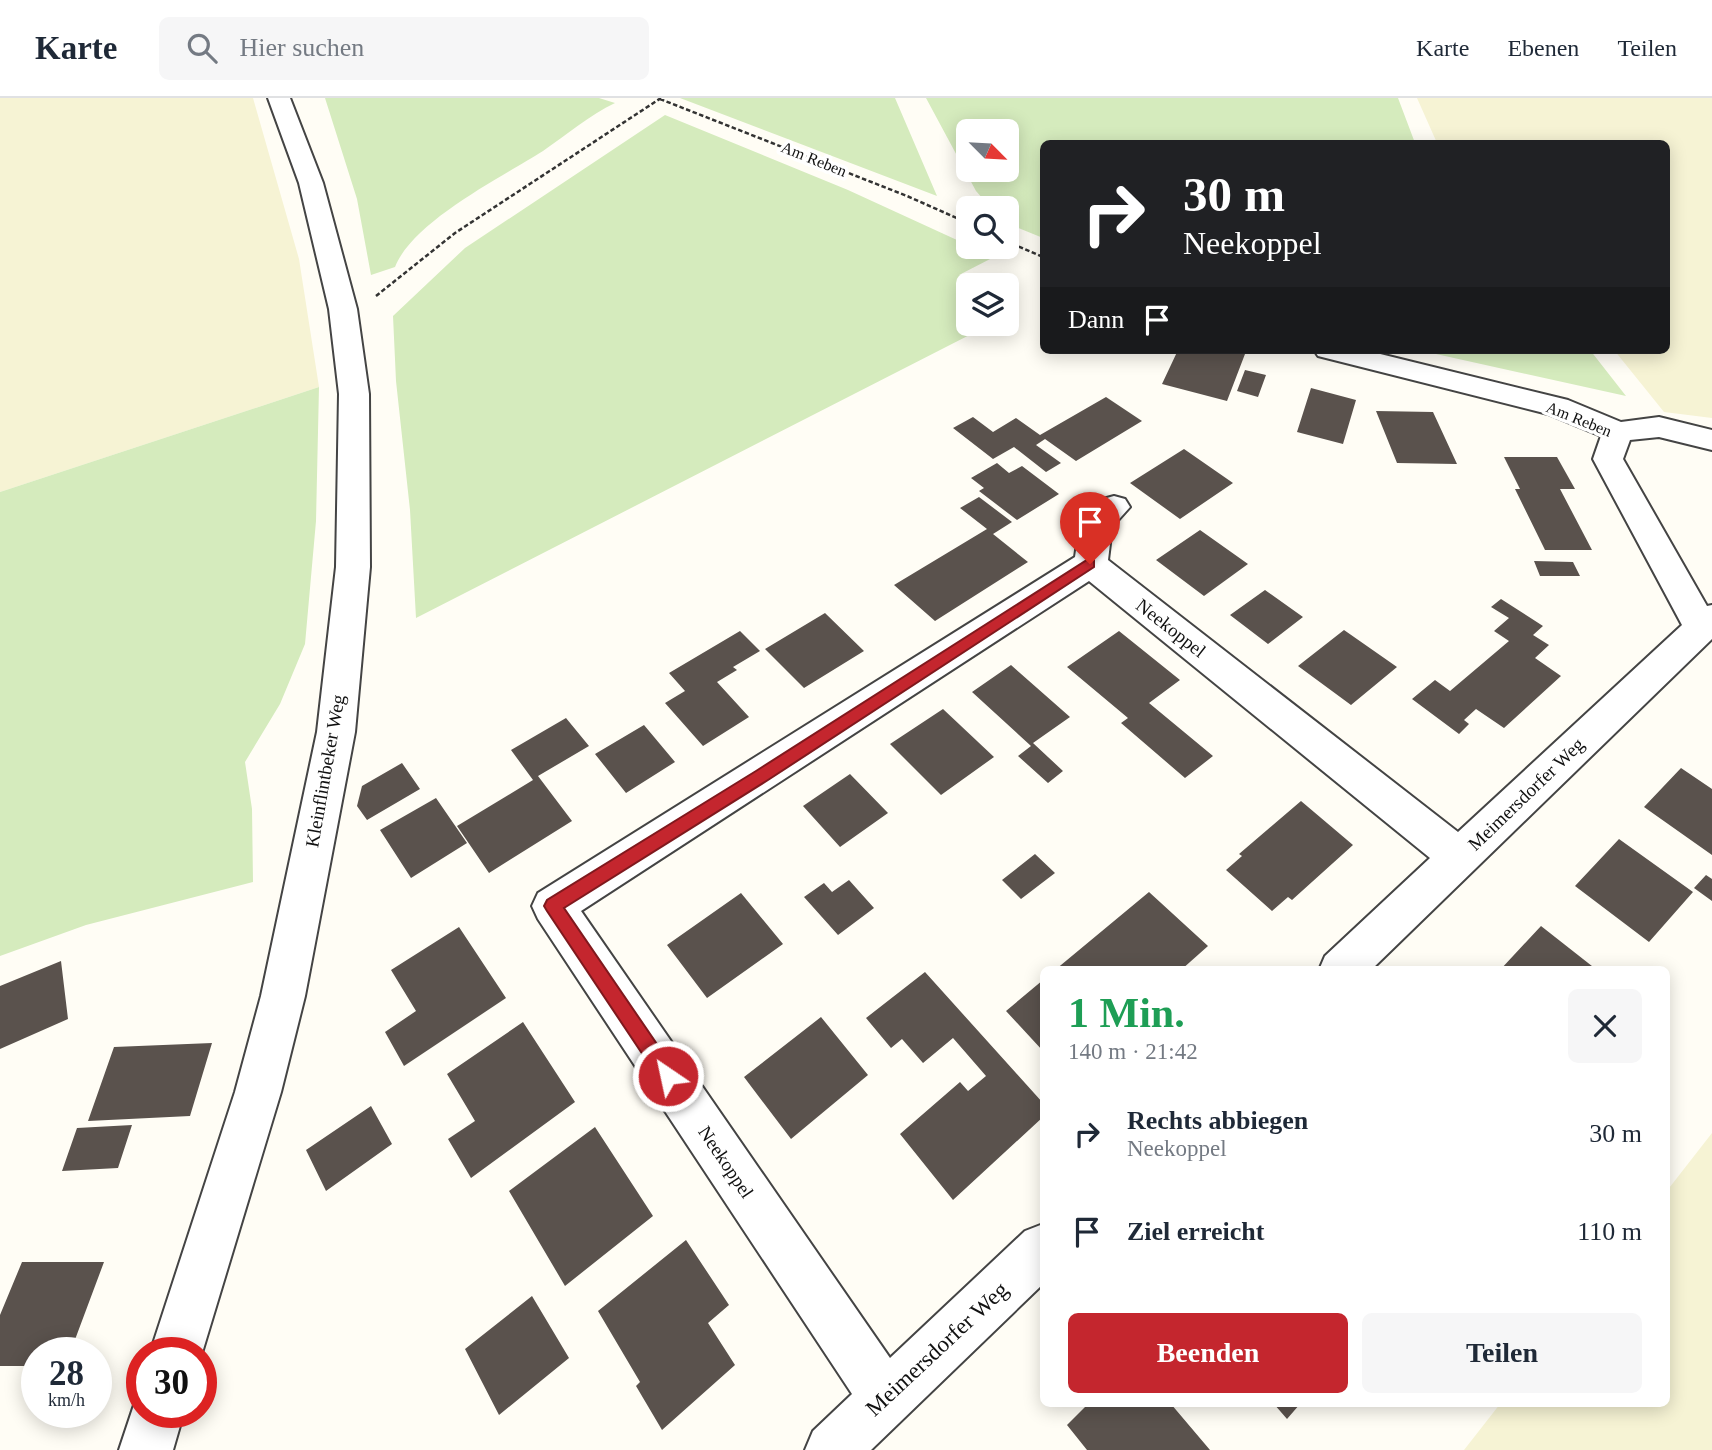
<!DOCTYPE html>
<html lang="de">
<head>
<meta charset="utf-8">
<style>
  :root { --surface:#fff; --page:#f6f6f7; --text:#1f2937; --muted:#747a83; --line:#e0e1e3; --accent:#c4262e }
  body { margin:0; font-family:"Times New Roman",serif; background:var(--page); color:var(--text); height:100vh; display:flex; flex-direction:column; font-size:26px; white-space:nowrap }
  * { box-sizing:border-box; margin:0 }
  p { font-size:23px; color:var(--muted) }
  .icon { flex:none; width:38px; height:38px; fill:none; stroke:currentColor; stroke-width:2; stroke-linecap:round; stroke-linejoin:round }
  .map { position:relative; flex:1; overflow:hidden }
  .details { position:absolute; left:1040px; top:868px; width:630px; height:441px; display:flex; flex-direction:column; background:var(--surface); border-radius:10px; box-shadow:0 4px 18px #0003 }
  .details>* { flex:none }
  .hud { position:absolute; left:1040px; top:42px; width:630px; height:214px; border-radius:10px; box-shadow:0 4px 18px #0003; background:#202124; color:#fff; overflow:hidden }
  .needle { width:46px; rotate:114deg }
  .buttons { position:absolute; left:956px; top:21px; display:grid; gap:14px }
  .buttons a { display:grid; place-items:center; width:63px; height:63px; border-radius:10px; background:var(--surface); box-shadow:0 4px 18px #0003; font-size:35px }
  .speed { position:absolute; left:21px; top:1239px; display:flex; gap:14px; font-size:35px; font-weight:700; text-align:center }
  .speed>* { display:grid; place-content:center; width:91px; height:91px; border-radius:50%; background:var(--surface); box-shadow:0 4px 18px #0003; line-height:1 }
  .speed small { font-size:18px; font-weight:400 }
  .speed .limit { border:10px solid #d22; background:#fff; color:#111 }
  .pin { position:absolute; display:grid; place-items:center; width:60px; height:60px; color:#fff; margin:-72px -30px; border-radius:50% 50% 50% 0; rotate:-45deg; box-shadow:0 0 7px #0007 }
  .pin .icon { rotate:45deg }
  .me { position:absolute; width:77px; margin:-38px; rotate:326deg; stroke-linejoin:round; filter:drop-shadow(0 0 5px #0008) }
  .turn { display:flex; align-items:center; gap:24px; height:147px; padding:0 28px; font-size:32px }
  .turn .icon { width:91px; height:91px; stroke-width:2.5 }
  .turn b { display:block; font-size:49px; line-height:60px }
  .then { display:flex; align-items:center; height:66px; padding:0 28px; background:#0003; gap:14px; font-size:26px }
  .round { display:grid; place-items:center; flex:none; width:74px; height:74px; border-radius:10px; background:var(--page) }
  .head { display:flex; align-items:center; justify-content:space-between; height:119px; padding:0 28px }
  h1 { font-size:42px; font-weight:700; line-height:52px; color:#1e9e55 }
  .action { display:flex; gap:14px; margin-top:auto; padding:14px 28px }
  .action a { flex:1; height:80px; border-radius:10px; background:var(--accent); color:#fff; font-size:28px; font-weight:700; line-height:80px; text-align:center }
  .action a+a { background:var(--page); color:var(--text) }
  ul { padding:0; list-style:none }
  li { display:flex; align-items:center; gap:21px; height:98px; padding:0 28px }
  li div { flex:1 }
  li b { display:block; font-size:26px }
  li em { font-style:normal }
  header { display:flex; align-items:center; gap:42px; box-sizing:border-box; height:98px; padding:0 35px; background:var(--surface); border-bottom:2px solid var(--line) }
  header strong { font-size:33px }
  nav { display:flex; gap:38px; margin-inline-start:auto; font-size:24px }
  .search { width:490px; height:63px; background:var(--page); display:flex; align-items:center; gap:18px; box-sizing:border-box; padding:0 24px; border-radius:10px; color:var(--muted); font-size:26px }
  .map>svg:first-child { display:block }
</style>
</head>
<body>
<header>
<strong>Karte</strong>
<div class="search"><svg class="icon" aria-label="search" viewBox="0 0 24 24"><circle cx="10" cy="10" r="6"/><path d="M15 15l6 6"/></svg>Hier suchen</div>
<nav><a>Karte</a><a>Ebenen</a><a>Teilen</a></nav>
</header>
<div class="map">
<svg width="1712" height="1352" viewBox="0 0 1712 1352">
  <rect width="100%" height="100%" fill="#fffdf5"/>
  <path fill="#f6f3d4" d="M0,0H253L299,161L319,289L0,394Z
    M1417,0H1712V320L1664,314L1614,252H1666V46L1437,45Z
    M1712,1035V1352H1464L1500,1306H1666V1094Z"/>
  <path fill="#d5ebbd" fill-rule="evenodd" d="M325,0H599L615,5C590,17 566,37 543,53C502,79 413,123 395,169L371,177L357,101Z
    M680,0H895L937,98Z
    M926,0H1398L1415,45L1043,46V140L1006,125V110H991L976,93ZM1006,33V72H968V33Z
    M665,17L848,92L994,159L959,177L982,187H968V226H991L416,520L410,412L396,283L393,218L465,150Z
    M1418,252H1590L1626,298Z
    M319,289L316,423L305,546L280,606L245,664L252,711L253,784L86,827L0,858V394Z"/>
  <path fill="#5a524d" d="M1178,252H1229L1245,256L1227,303L1162,286Z
    M1245,272L1266,277L1258,299L1237,293Z
    M1311,290L1356,302L1343,346L1297,334Z
    M1106,299L1142,323L1076,363L1045,341L1036,347L1061,365L1046,374L1014,349L993,361L953,330L973,319L993,334L1016,320L1040,337Z
    M1376,313L1433,314L1457,366L1397,365Z
    M1184,351L1233,385L1180,421L1130,385Z
    M1504,359H1557L1575,391H1560L1592,452H1545L1515,391H1520Z
    M997,365L1009,375L1022,368L1059,396L1017,422L979,393L984,390L971,380Z
    M979,399L1012,424L993,436L1028,464L935,523L894,487L987,431L960,410Z
    M1200,432L1248,466L1204,498L1156,462Z
    M1534,463L1573,464L1580,478H1540Z
    M1265,492L1303,519L1268,546L1230,517Z
    M1501,501L1543,528L1533,537L1549,547L1535,560L1561,578L1504,630L1476,611L1464,622L1469,626L1459,636L1412,601L1435,582L1450,593L1509,543L1494,533L1509,520L1491,509Z
    M825,515L864,553L804,590L765,551Z
    M1344,532L1397,569L1351,607L1298,568Z
    M740,533L760,553L733,569L737,572L717,584L749,619L703,648L665,605L685,593L669,575Z
    M1119,533L1180,582L1149,605L1213,658L1185,680L1121,625L1128,620L1067,569Z
    M1011,567L1070,619L1033,645L1063,673L1048,685L1018,658L1031,648L972,594Z
    M943,611L994,659L941,697L890,646Z
    M566,620L589,648L538,678L572,723L489,775L457,728L533,682L511,652Z
    M644,627L675,664L626,695L595,656Z
    M402,665L420,691L367,722L357,708L362,688Z
    M1681,670L1712,691V757L1644,709Z
    M850,676L888,715L840,749L803,708Z
    M436,700L467,745L411,780L380,732Z
    M1301,703L1353,747L1292,802L1288,799L1272,813L1226,772L1242,758L1239,756Z
    M1619,741L1693,794L1649,844L1575,788Z
    M1035,756L1055,775L1021,801L1002,782Z
    M1706,777L1712,781V803L1694,790Z
    M849,782L874,810L838,837L804,799L824,785L832,794Z
    M1149,794L1208,848L1181,872H1055Z
    M741,795L783,846L707,900L667,847Z
    M1541,828L1597,872H1500Z
    M459,829L506,900L404,968L385,934L416,913L391,872Z
    M61,863L68,921L0,951V888Z
    M925,874L1043,1005V1019L953,1102L900,1036L960,984L968,993L986,978L953,940L923,965L902,941L891,950L866,920Z
    M1043,882V953L1006,913Z
    M821,919L868,977L791,1041L744,979Z
    M523,924L575,1004L471,1080L448,1041L475,1023L447,976Z
    M212,945L190,1018L88,1023L114,949Z
    M371,1008L392,1046L326,1093L306,1052Z
    M132,1027L118,1070L62,1073L77,1030Z
    M595,1029L653,1118L565,1188L509,1093Z
    M686,1142L729,1207L708,1225L735,1267L662,1332L636,1288L640,1284L598,1213Z
    M22,1164H104L70,1255H37V1268H0V1217Z
    M532,1198L569,1260L499,1317L465,1251Z
    M1088,1306H1171L1210,1352H1087L1067,1327Z
    M1274,1306H1300L1287,1321Z"/>
  <g fill="none" stroke-linecap="round" stroke-linejoin="round">
    <g stroke="#444" stroke-width="4">
      <path id="minor" d="M268,0H290L323,85L357,211L369,296L370,469L355,634L305,898L281,994L202,1255L201,1257V1255H150L235,994L261,898L317,634L336,469L339,296L329,211L299,85Z
        M1314,252H1364L1568,302L1621,324L1659,319L1712,332V352L1659,339L1630,342L1623,361L1707,508L1712,507V541L1371,872H1319L1325,858L1430,760L1089,483L581,813L890,1260L1025,1133L1043,1126V1186L871,1352H805L813,1333L852,1296L538,821L532,808L538,795L1075,459L1080,425L1085,417L1103,401L1114,398L1125,401L1130,409L1112,429L1108,462L1458,734L1682,527L1593,361L1601,338L1548,316L1318,258Z
        M142,1293V1314H184L173,1352H119L138,1295Z"/>
    </g>
    <path stroke="#333" stroke-width="2.5" stroke-dasharray="4.5 2.5" stroke-linecap="butt" d="M660,1L907,98L968,125
      M1006,143L1043,159
      M376,198L455,135L661,0"/>
    <use href="#minor" fill="#fff" fill-rule="evenodd"/>
  </g>
  <path fill="#c4262e" stroke="#7f191e" stroke-width="2" d="M1090,460L1094,462V469L768,682L564,810L674,971L677,978L674,984L668,987L661,984L547,813L544,808L547,802L756,673Z"/>
  <g text-anchor="middle" dominant-baseline="central" stroke-width="7" stroke-linejoin="round" paint-order="stroke">
    <g font-size="16" fill="#111" stroke="#fff">
      <text transform="translate(814 61) rotate(22)">Am Reben</text>
      <text transform="translate(1579 321) rotate(22)">Am Reben</text>
    </g>
    <g font-size="19" fill="#111" stroke="#fff">
      <text transform="translate(1171 530) rotate(38)">Neekoppel</text>
      <text transform="translate(325 673) rotate(-80)">Kleinflintbeker Weg</text>
      <text transform="translate(1526 696) rotate(-44)">Meimersdorfer Weg</text>
      <text transform="translate(726 1064) rotate(56)">Neekoppel</text>
    </g>
    <g font-size="23" fill="#111" stroke="#fff">
      <text transform="translate(937 1251) rotate(-43)">Meimersdorfer Weg</text>
    </g>
  </g>
</svg>
<div class="buttons">
<a><svg class="needle" viewBox="-14 -14 28 28"><path d="M0-13l5 13h-10z" fill="#e53935"/><path d="M0 13l5-13h-10z" fill="#747a83"/></svg></a>
<a><svg class="icon" aria-label="search" viewBox="0 0 24 24"><circle cx="10" cy="10" r="6"/><path d="M15 15l6 6"/></svg></a>
<a><svg class="icon" aria-label="layers" viewBox="0 0 24 24"><path d="M12 4l9 5-9 5-9-5zM3 14l9 5 9-5"/></svg></a>
</div>
<div class="speed"><div>28<small>km/h</small></div><div class="limit">30</div></div>
<div class="pin" style="left:1090px;top:466px;background:#d93025"><svg class="icon" aria-label="arrive" viewBox="0 0 24 24"><path d="M6 21V4h12l-3 4 3 4H6"/></svg></div>
<svg class="me" style="left:668px;top:978px" viewBox="-20 -20 40 40"><circle r="17" fill="#c4262e" stroke="#fff" stroke-width="3"/><path d="M0-11L8 9 0 5-8 9z" fill="#fff"/></svg>
<div class="hud">
<div class="turn"><svg class="icon" aria-label="right" viewBox="0 0 24 24"><path d="M7 20v-9h11M14 6l5 5-5 5"/></svg><div><b>30 m</b>Neekoppel</div></div>
<div class="then">Dann<svg class="icon" aria-label="arrive" viewBox="0 0 24 24"><path d="M6 21V4h12l-3 4 3 4H6"/></svg></div>
</div>
<section class="details">
<div class="head"><div><h1>1 Min.</h1><p>140 m · 21:42</p></div><a class="round"><svg class="icon" aria-label="close" viewBox="0 0 24 24"><path d="M6 6l12 12M18 6L6 18"/></svg></a></div>
<ul>
<li><svg class="icon" aria-label="right" viewBox="0 0 24 24"><path d="M7 20v-9h11M14 6l5 5-5 5"/></svg><div><b>Rechts abbiegen</b><p>Neekoppel</p></div><em>30 m</em></li>
<li><svg class="icon" aria-label="arrive" viewBox="0 0 24 24"><path d="M6 21V4h12l-3 4 3 4H6"/></svg><div><b>Ziel erreicht</b></div><em>110 m</em></li>
</ul>
<div class="action"><a>Beenden</a><a>Teilen</a></div>
</section>
</div>
</body>
</html>
